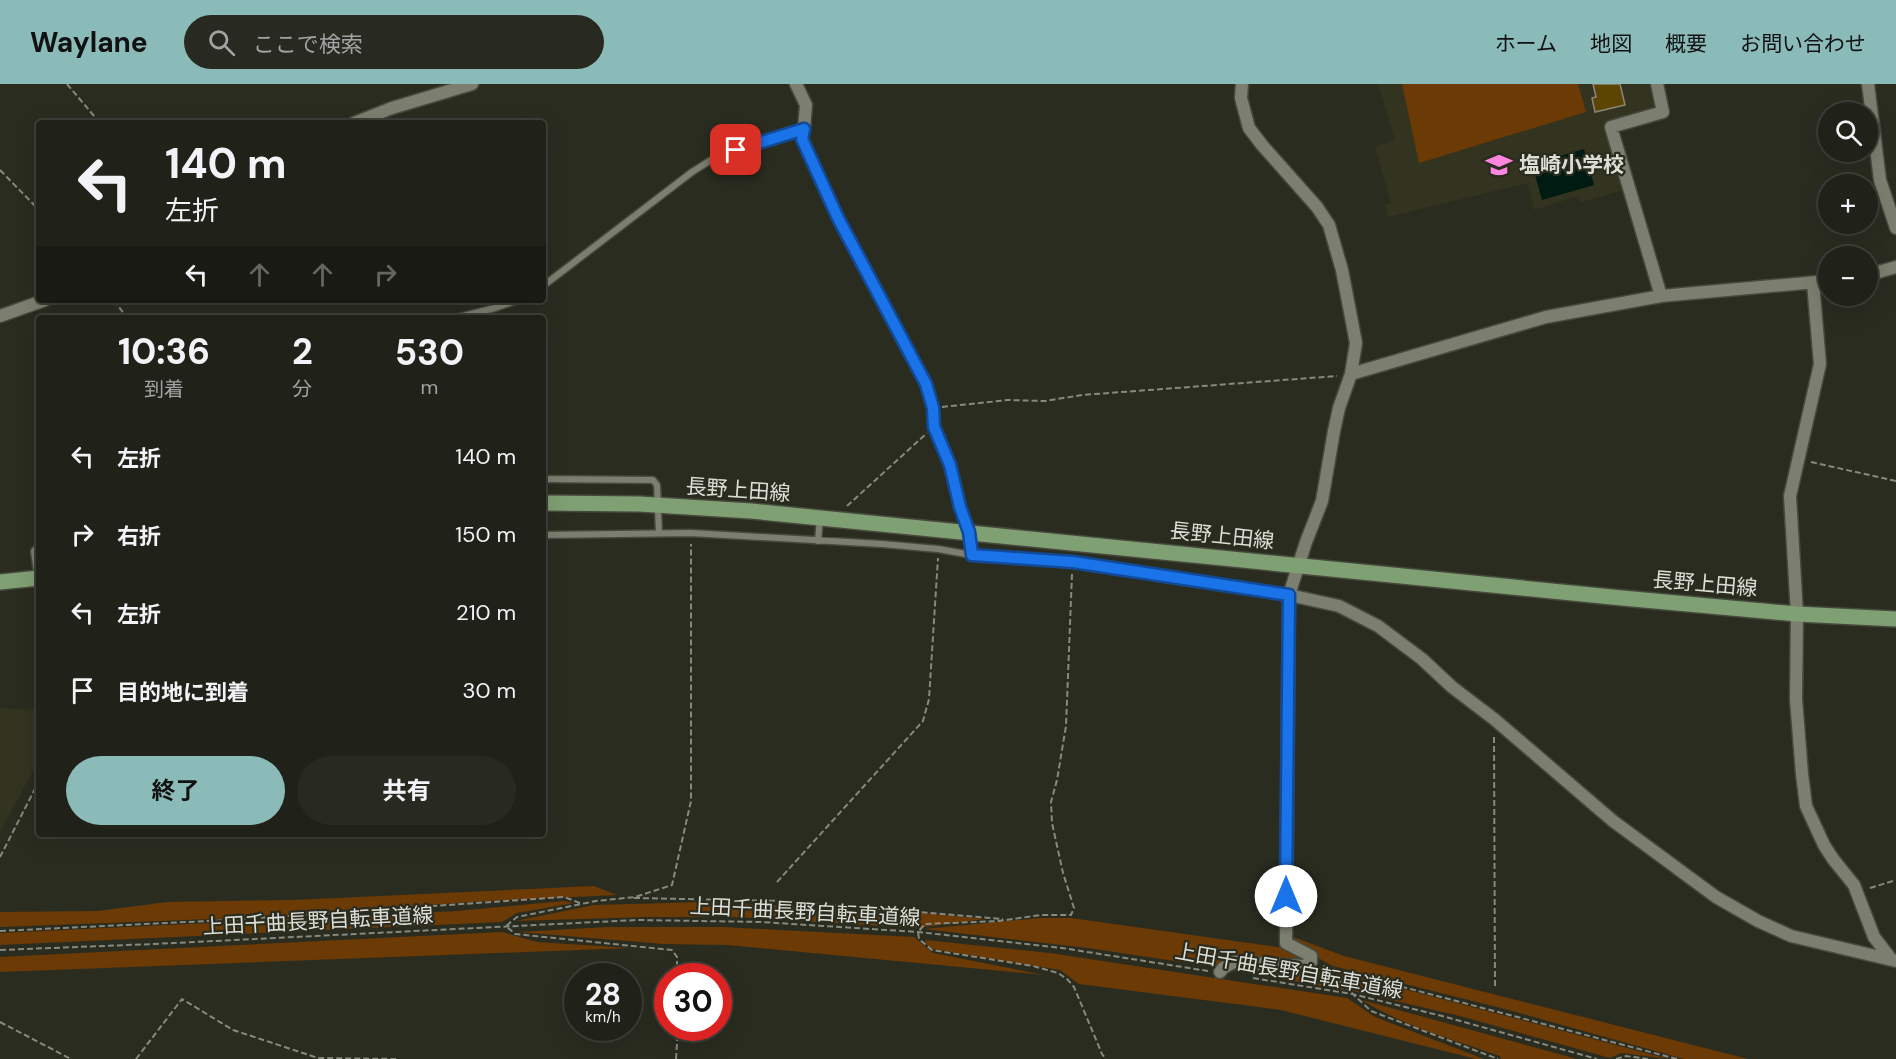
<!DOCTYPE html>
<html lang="ja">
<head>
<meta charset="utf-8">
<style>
  :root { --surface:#202118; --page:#282921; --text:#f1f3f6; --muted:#a2a3a2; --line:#3d3e37; --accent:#8bbbb9 }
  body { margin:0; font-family:"DM Sans","Noto Sans JP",sans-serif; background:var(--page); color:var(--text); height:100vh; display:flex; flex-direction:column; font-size:22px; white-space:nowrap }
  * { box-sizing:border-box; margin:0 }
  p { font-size:20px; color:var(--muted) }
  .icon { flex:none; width:33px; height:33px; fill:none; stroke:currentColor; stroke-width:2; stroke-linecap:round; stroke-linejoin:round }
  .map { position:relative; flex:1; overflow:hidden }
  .side { position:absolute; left:36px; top:231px; width:510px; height:522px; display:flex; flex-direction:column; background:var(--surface); border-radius:6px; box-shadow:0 6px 24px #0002,0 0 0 2px var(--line) }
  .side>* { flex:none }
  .guide { position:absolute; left:36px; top:36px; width:510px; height:183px; border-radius:6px; box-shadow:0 6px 24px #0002,0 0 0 2px var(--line); background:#202118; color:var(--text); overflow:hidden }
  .controls { position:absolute; left:1818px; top:18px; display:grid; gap:12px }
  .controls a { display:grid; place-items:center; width:60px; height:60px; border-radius:50%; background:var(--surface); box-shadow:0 6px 24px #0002,0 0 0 2px var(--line); font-size:30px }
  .speed { position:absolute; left:564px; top:879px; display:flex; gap:12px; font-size:30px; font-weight:700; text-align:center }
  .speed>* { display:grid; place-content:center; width:78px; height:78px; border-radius:50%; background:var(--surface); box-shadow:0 6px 24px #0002,0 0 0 2px var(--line); line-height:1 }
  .speed small { font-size:15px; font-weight:400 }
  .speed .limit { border:9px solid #d22; background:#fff; color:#111 }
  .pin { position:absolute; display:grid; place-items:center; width:51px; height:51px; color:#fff; margin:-26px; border-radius:12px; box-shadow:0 3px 9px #0006 }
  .me { position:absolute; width:66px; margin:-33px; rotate:0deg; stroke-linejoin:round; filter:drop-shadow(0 0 4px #0008) }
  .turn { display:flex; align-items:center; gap:21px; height:126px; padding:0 30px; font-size:27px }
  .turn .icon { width:78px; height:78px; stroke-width:2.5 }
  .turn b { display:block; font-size:42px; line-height:51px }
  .lanes { display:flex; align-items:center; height:57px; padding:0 30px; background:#0003; justify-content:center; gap:30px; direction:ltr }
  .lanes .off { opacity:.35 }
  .eta { display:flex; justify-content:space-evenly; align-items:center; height:102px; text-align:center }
  .eta b { font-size:36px; font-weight:700; line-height:42px }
  .action { display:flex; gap:12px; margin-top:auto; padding:12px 30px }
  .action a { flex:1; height:69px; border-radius:36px; background:var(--accent); color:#111; font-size:24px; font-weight:700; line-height:69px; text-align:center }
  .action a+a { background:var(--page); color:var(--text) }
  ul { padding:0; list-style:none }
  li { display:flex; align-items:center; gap:18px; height:78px; padding:0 30px }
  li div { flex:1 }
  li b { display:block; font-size:22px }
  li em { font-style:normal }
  header { display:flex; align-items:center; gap:36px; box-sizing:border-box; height:84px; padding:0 30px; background:var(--accent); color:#111 }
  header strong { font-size:28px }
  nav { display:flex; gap:33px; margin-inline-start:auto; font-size:21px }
  .search { width:420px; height:54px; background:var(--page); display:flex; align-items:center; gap:15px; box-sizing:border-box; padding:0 21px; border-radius:33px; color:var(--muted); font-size:22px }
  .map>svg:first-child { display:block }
</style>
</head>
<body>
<header>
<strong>Waylane</strong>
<div class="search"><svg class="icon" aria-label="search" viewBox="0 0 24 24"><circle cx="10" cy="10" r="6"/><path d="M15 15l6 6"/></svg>ここで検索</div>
<nav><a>ホーム</a><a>地図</a><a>概要</a><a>お問い合わせ</a></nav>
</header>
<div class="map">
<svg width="1896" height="975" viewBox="0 0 1896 975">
  <rect width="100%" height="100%" fill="#2b2c20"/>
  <path fill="#323420" d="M1378,0H1652L1658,24L1606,40L1624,106L1581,118L1578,112L1534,126L1527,99L1388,133L1385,121L1391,119L1375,63L1395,56Z
    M0,624L39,626V676L0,748Z"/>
  <path fill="#6c3a04" d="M1402,0H1578L1586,28L1419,79Z
    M594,802L617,811L486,817L238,834L0,843V828L98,827L167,818L293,816Z
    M564,817L574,819L517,829L502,838L0,861V849L457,827Z
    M705,818L933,830L985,835L917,844L735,833H646L515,837L594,821Z
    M1040,834H1071L1284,864L1306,871V877L1234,874L1214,883L1088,864L924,845Z
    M608,843H723L914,853L933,869L1044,891L728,861L664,860L518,848Z
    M502,848L537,858L630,864L0,888V873Z
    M1293,853L1344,872L1748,975H1684L1505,925L1333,882C1322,877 1299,863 1293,853Z
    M925,856L1050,869L1347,914L1375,933L1484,975H1476L1281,926L1079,900L1060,886L933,865L927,861Z
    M1236,881L1321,883L1345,906L1229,886Z
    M1328,885L1669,975L1621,969L1610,974L1460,932L1353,907Z
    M1362,916L1577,975H1501L1500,972C1454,956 1403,942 1362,916Z"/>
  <path fill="#001b11" d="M1584,65L1594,101L1542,116L1532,80Z"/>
  <path fill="#5c4403" stroke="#8d8678" stroke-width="1.5" d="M1593,0H1620L1625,21L1595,28L1592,14L1596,13Z"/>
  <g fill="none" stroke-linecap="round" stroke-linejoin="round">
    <g stroke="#48493e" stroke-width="9">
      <path id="lane" d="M543,202L692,88L719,71L804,45L802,55L838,134L926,300L933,324L934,343L949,381L960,423L969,448L972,471
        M455,234L495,224L518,216
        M543,395L653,396L657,401L659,449
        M543,451L691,449L882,460L938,465L972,471L1073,478L1289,511
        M818,457L820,434
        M38,494L34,467L39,462"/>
    </g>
    <g stroke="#48493e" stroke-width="15">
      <path id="street" d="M796,0L806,21L804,45
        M1657,0L1663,28L1611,43L1661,212
        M1868,0L1880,96L1896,144
        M354,39L392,24L472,0
        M1868,191L1896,183
        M1813,199L1820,280L1790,412L1797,530L1796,615L1802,690L1806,722L1824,761L1833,775L1854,801L1874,853L1891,875
        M0,232L45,216
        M1351,290L1546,233L1661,212L1828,197
        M1289,511L1339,522L1378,542L1422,575L1452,603L1494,635L1613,737L1716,813L1758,837L1791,852L1896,877
        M1220,888L1223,884L1234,878L1304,882L1311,878V872L1286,859L1289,511L1306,458L1322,417L1334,347L1339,324L1351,290L1356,259L1342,186L1329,141L1317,123L1262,61L1249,44L1241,14L1242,0"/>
    </g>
    <g stroke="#48493e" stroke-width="18">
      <path id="primary" d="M543,419L639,420L751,427L1622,514L1797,530L1896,535
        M0,498L39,494"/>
    </g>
    <path stroke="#87887e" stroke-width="2" stroke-dasharray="6 3" stroke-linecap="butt" d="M67,0L100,39
      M0,86L39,126
      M114,216L127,234
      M942,323L1008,316L1045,317L1082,311L1337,292
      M1811,378L1896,397
      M847,422L927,349
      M1072,490L1066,642L1057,696L1051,718L1052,739L1063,789L1074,824L1071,831H1041L999,837L925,840L918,848L919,855L932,866L1033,882L1058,889L1067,895L1074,903L1102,970L1106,975
      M1494,653L1495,904
      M0,773L39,697
      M777,798L923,637L929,615L938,474
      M1870,804L1896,796
      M634,814L782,817L1003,835
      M0,847L229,836L564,813L580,819
      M0,866L154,860L637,836L761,838L918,848L1062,864L1208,887
      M1323,882L1677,975
      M1325,884L1371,927L1498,975
      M677,892V873L672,866L515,850L506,842L517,833L596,817L635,813L672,801L691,717V460
      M1253,894L1352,910L1446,933L1597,975
      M0,938L71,975
      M136,975L182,915L233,946L318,974L398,975
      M676,975L678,944
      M1616,975L1626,972L1648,975"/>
    <use href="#lane" stroke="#7c7e6f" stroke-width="6"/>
    <use href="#street" stroke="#7c7e6f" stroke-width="12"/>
    <use href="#primary" stroke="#7fa073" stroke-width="15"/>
  </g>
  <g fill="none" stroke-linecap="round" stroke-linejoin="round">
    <g stroke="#114b97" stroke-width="15">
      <path id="route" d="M736,66L804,45L802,55L838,134L926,300L933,324L934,343L950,381L960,423L969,448L972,471L1073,478L1289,511L1286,812"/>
    </g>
    <use href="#route" stroke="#1a73e8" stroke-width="10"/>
  </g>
  <defs>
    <g id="school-bare" transform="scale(2.07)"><path d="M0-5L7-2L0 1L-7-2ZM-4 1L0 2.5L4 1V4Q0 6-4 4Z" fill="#ff85df" stroke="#2b2c20" stroke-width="2.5" paint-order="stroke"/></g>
  </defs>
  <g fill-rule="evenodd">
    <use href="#school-bare" x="1499" y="81"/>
  </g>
  <g text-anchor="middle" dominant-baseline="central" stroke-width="4.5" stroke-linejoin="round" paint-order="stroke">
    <g font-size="21" font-weight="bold" fill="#ddded6" stroke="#2b2c20" text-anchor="start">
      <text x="1519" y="81">塩崎小学校</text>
    </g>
    <g font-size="21" fill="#ddded6" stroke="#2b2c20">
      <text transform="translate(738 406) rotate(4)">長野上田線</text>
      <text transform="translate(1222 452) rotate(6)">長野上田線</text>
      <text transform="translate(1705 500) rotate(5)">長野上田線</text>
      <text transform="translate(805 828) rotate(3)">上田千曲長野自転車道線</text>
      <text transform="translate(318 837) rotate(-3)">上田千曲長野自転車道線</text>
      <text transform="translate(1289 887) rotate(10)">上田千曲長野自転車道線</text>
    </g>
  </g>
</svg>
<div class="controls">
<a><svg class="icon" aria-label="search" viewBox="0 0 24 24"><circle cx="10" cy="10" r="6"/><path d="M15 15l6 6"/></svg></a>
<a>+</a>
<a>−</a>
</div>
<div class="speed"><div>28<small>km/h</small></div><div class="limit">30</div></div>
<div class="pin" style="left:736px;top:66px;background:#d93025"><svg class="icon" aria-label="arrive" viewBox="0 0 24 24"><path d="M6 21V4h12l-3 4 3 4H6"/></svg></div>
<svg class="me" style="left:1286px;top:812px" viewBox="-20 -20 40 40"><circle r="19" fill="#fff"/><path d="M0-13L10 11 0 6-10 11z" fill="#1a73e8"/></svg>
<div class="guide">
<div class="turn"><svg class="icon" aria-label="left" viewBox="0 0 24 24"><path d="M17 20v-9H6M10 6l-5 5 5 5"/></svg><div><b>140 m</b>左折</div></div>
<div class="lanes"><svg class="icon" aria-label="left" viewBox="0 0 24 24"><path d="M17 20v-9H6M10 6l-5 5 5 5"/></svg><svg class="icon off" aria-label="ahead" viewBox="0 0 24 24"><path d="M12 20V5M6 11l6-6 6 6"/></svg><svg class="icon off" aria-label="ahead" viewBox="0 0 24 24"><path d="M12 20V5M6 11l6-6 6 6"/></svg><svg class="icon off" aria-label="right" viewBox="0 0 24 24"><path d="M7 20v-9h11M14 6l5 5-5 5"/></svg></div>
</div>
<section class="side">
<div class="eta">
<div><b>10:36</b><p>到着</p></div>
<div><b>2</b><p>分</p></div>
<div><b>530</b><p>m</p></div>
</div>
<ul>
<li><svg class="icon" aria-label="left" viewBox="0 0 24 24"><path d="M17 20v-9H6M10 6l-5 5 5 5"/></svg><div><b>左折</b></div><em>140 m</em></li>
<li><svg class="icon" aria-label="right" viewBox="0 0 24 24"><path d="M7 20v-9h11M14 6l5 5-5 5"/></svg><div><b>右折</b></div><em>150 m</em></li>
<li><svg class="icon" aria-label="left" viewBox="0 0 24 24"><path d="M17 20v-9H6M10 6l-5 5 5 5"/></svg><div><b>左折</b></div><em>210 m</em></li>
<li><svg class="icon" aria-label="arrive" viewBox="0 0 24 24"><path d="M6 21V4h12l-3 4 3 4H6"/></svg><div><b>目的地に到着</b></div><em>30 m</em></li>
</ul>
<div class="action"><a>終了</a><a>共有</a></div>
</section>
</div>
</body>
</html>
